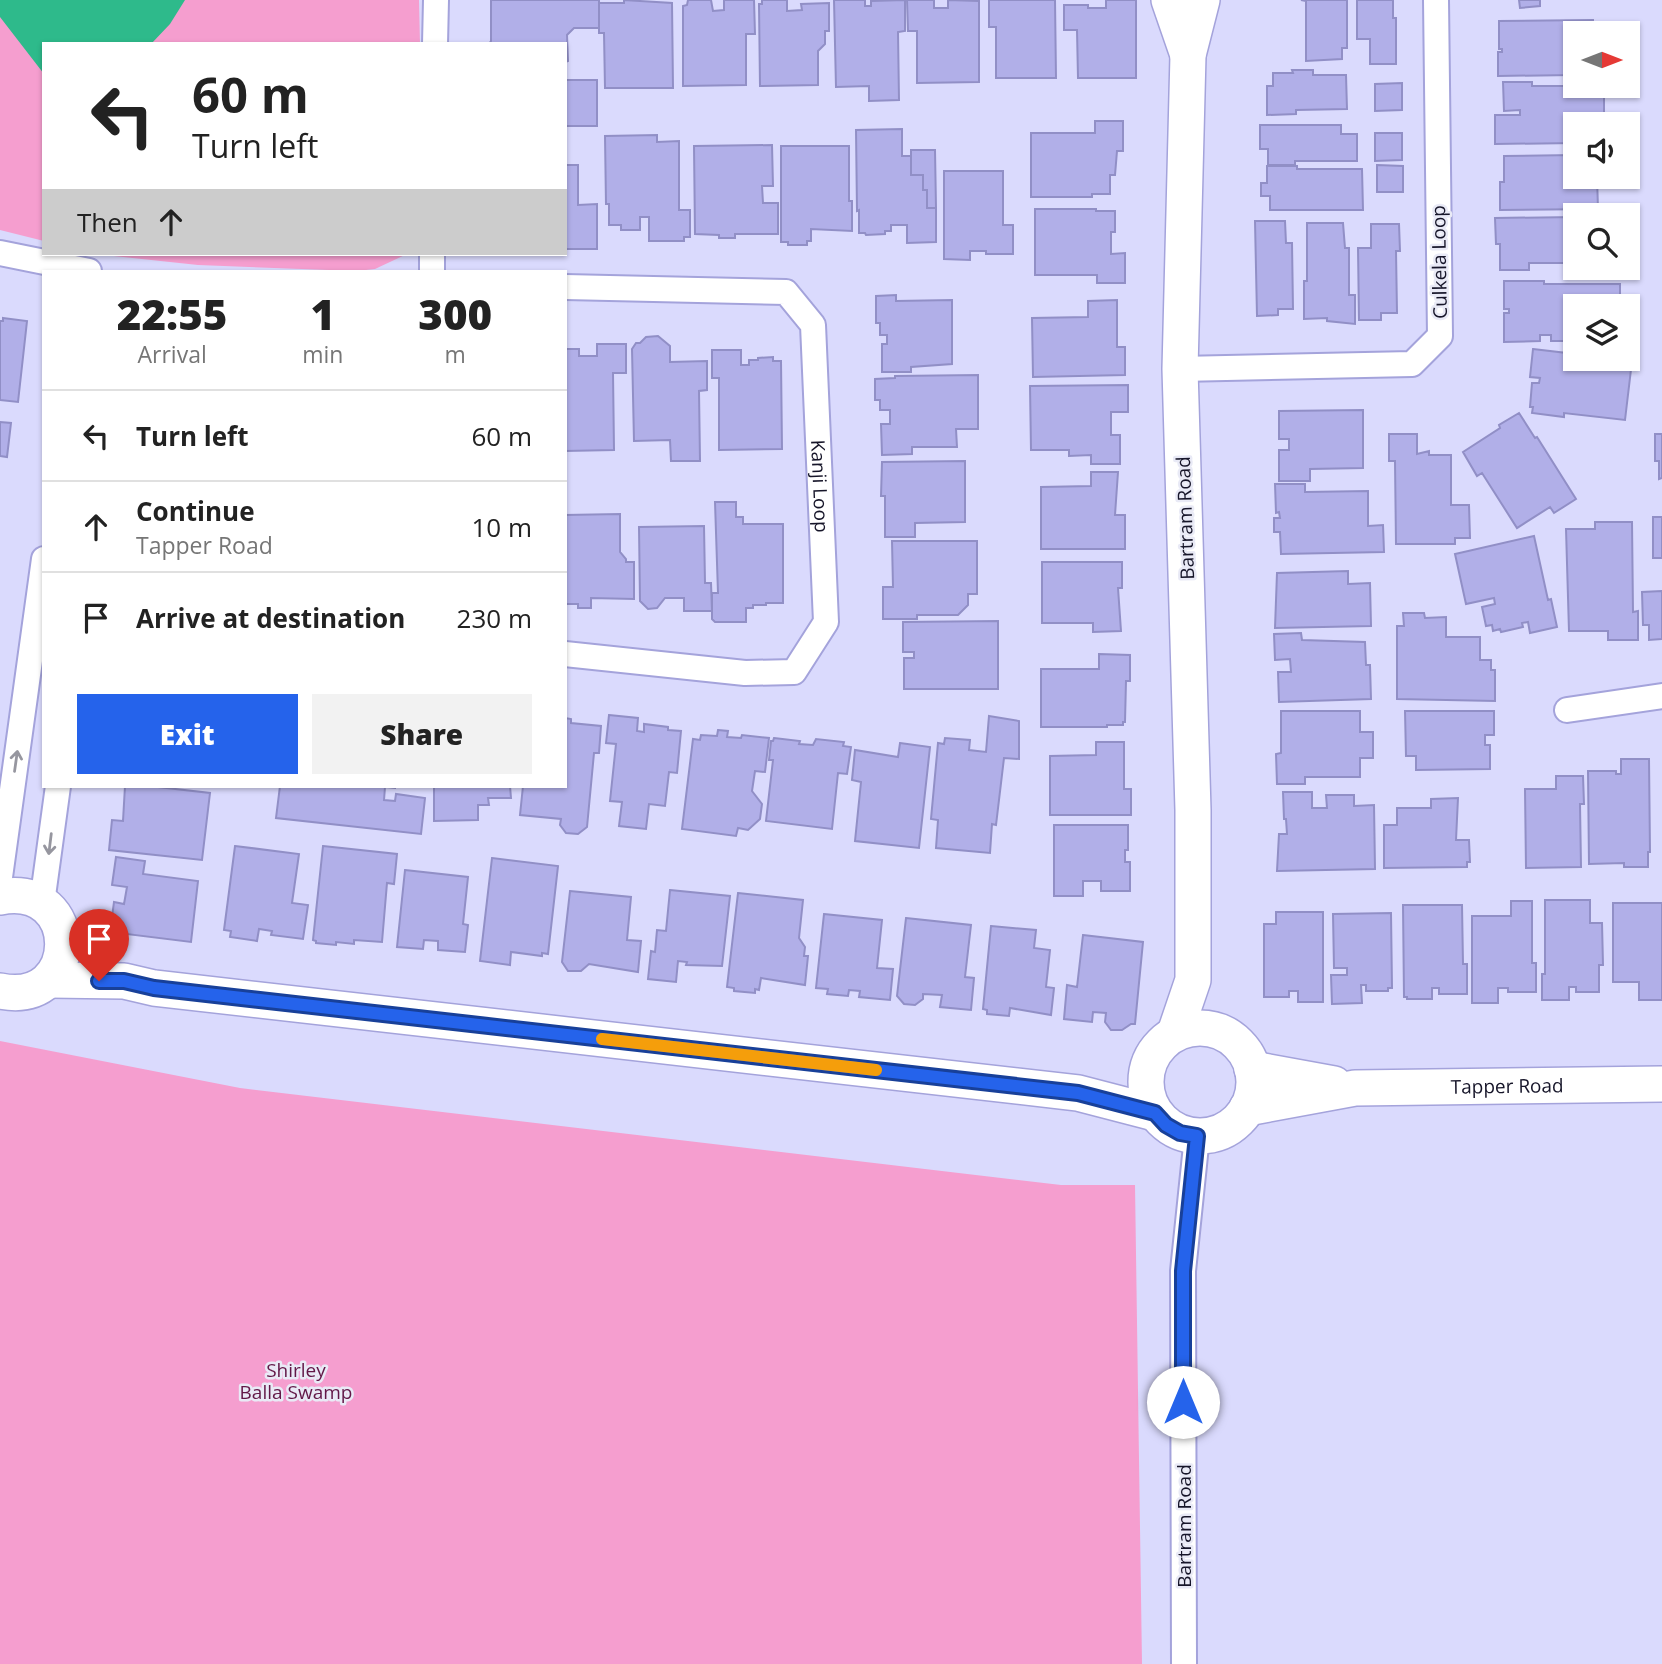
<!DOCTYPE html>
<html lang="en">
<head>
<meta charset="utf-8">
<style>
  :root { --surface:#fff; --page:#f2f2f2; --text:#222; --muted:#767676; --line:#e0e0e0; --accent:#2563eb }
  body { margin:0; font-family:"Open Sans",sans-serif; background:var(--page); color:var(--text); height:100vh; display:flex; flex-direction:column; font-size:26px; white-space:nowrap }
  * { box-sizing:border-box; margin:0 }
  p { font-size:23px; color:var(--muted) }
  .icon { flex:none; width:38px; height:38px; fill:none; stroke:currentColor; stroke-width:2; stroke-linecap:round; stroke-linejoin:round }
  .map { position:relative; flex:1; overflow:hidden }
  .details { position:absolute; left:42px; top:270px; width:525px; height:518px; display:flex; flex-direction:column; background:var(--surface); border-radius:0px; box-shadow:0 2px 5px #0004 }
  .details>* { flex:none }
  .banner { position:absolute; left:42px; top:42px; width:525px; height:214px; border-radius:0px; box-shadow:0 2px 5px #0004; background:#fff; color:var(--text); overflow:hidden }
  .needle { width:46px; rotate:90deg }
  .controls { position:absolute; left:1563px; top:21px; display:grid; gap:14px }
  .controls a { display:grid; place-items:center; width:77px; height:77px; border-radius:0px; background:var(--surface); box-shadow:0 2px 5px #0004; font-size:35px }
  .pin { position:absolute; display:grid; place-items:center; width:60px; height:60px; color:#fff; margin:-72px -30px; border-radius:50% 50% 50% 0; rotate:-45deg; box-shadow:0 0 7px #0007 }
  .pin .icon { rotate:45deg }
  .me { position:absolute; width:77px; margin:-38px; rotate:0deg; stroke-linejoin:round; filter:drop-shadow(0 0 5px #0008) }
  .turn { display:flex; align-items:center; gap:24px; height:147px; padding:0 35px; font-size:32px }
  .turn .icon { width:91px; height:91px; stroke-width:2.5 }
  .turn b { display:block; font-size:49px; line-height:60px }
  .then { display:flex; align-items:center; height:66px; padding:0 35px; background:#0003; gap:14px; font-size:26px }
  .eta { display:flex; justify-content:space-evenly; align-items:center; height:119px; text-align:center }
  .eta b { font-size:42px; font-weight:800; line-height:49px }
  .cta { display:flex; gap:14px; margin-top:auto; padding:14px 35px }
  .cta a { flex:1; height:80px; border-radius:0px; background:var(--accent); color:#fff; font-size:28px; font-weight:800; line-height:80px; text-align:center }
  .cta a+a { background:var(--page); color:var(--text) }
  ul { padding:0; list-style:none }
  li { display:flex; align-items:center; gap:21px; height:91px; padding:0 35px; border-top:2px solid var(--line) }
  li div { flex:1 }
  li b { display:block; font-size:26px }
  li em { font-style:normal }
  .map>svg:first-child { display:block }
</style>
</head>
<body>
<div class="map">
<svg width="1662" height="1664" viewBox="0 0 1662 1664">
  <rect width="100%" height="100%" fill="#dadafd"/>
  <path fill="#f59ecf" d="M0,0H419L420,44H44V241L0,230Z
    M95,254H407L375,269L356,271L198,265Z
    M0,1041L240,1088L1061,1185H1135L1142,1664H0Z"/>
  <path fill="#2eba8b" d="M0,0H185L170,24L151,44H44V74L0,17Z"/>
  <path fill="#b1afe8" stroke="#918fc6" stroke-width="2" d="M491,0H599V28H574L567,35L568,61L565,62V44H489L491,41Z
    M624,0L672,3L673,88H605L604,33H599V3H624Z
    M688,0H711L713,11L724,10V0H754L755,34H746V85L683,86V6L687,5Z
    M762,0H787V11L802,10L801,4L829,3V31H825V44L818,51V85L760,86L759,4H762Z
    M834,0H865V6H871V1L905,0V31L898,32L899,100L869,101V86L836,87Z
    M907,0H934V8H948V0L979,1V82L917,83V31H908Z
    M989,0H1055L1056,78H996V27H989Z
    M1106,0H1136V78H1078L1077,30H1064V5H1088V8H1106Z
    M1347,0V48H1342V59L1306,61V1L1301,0Z
    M1357,0H1393V18H1396V64H1370V39H1357Z
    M1519,0H1540V6L1520,8Z
    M1593,20V33H1575V58H1571L1572,75L1498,76V52H1502V49H1499V21Z
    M1292,70H1313V75H1346L1347,109L1296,110V114L1267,115V86H1273V73H1293Z
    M565,80H597V126H565V148Z
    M1503,82H1532V86H1604V124H1575V143L1495,144V115H1520V110L1504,111Z
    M1402,83V110L1375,111V84Z
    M1095,121H1123V151H1117L1115,175H1110V194H1092V197H1031V133H1095Z
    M1260,125H1341V134H1357V161H1295V165H1268V149H1260Z
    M902,129V156H911V175H923V190H927V208H936V242L907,243V225H891V231H885V234L866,235L865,233H859V210L857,211L856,130Z
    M1375,133H1402V160L1375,161Z
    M657,135V142L679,141V210H690V237H684V241H649V217H640V230H621V225H609V204H606L605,136Z
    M772,145L773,186H762L763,203H778V234H735V238H719V235L695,234L694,146Z
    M781,146H849V201H852V231L811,229V241H807V245H788V242H781Z
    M911,150H935L936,208H927V190H923V175H911Z
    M1574,155L1575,177H1597L1598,209L1500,210V182H1504V156Z
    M565,165H578V205L597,204V249H565Z
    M1377,165L1403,166V192H1377Z
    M1267,166H1297V169H1362L1363,210H1270V196H1261V183H1267Z
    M944,171H1003V225H1013V254H986V251H970V260L944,259Z
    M1035,209H1096V211H1115V232H1111V254L1125,253V283H1097V275H1035Z
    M1575,217V263H1529V270H1500V244H1496L1495,218Z
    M1255,221H1285L1286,243H1292L1293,309H1278V315L1257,316Z
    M1307,223H1343L1345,248H1349V295H1355V324L1327,321V318L1304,319V281H1307Z
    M1371,224H1399L1400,251H1396L1397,313H1381V320H1359L1358,248H1371Z
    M1504,281H1544V284H1620V306H1575V341H1551V335H1540V341L1504,342V313H1509V309H1504Z
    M896,295V301L952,300V364L911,367V372H882V344H887V335H880V323H876V296Z
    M1117,300V347H1125V375L1033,377L1032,318L1088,317V301Z
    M3,318L27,321L18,402L0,400V321H3Z
    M658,336L670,346V362L707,361V390L699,391L700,461H671L670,440L634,441L632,349L636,343H640L646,337Z
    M597,344H626V373H613L614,450L565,451V349H579V356H597Z
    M1533,349L1575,354V359L1632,361L1625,420L1564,413V417L1532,413L1533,407H1530L1532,383H1539L1540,378L1530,377Z
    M712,350H741V365H749V360H758V358L773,357V361H781L782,449L719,450V378H712Z
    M978,375V429H956L957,447H912V454L882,455L881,424H890V410H880V400H875V379L895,378V376Z
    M1128,385V412H1111V435H1120V464H1091V455L1069,456V450H1031L1030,386Z
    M1363,410V468L1310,469V481H1279V450H1289V439H1279V411Z
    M1519,413L1535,438L1537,437L1576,499L1554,513L1550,507L1517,528L1482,473L1477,476L1463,452L1500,428L1499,425Z
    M0,422L11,423L7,457L0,456Z
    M1389,434H1417V454L1429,451V455H1451V505H1469L1470,538H1455V544H1396L1395,461H1389Z
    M1655,434H1662V478L1659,479V461H1655Z
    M965,461V522L915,523V537H885V496H881L882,462Z
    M1091,472H1118L1115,515H1125V549H1041V487L1091,486Z
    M1275,484H1305V492L1368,491V526L1383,525L1384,552L1281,554L1280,532H1274V518H1280L1279,512L1276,513Z
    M715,502H736V517H743V524H783V603H766V605H753V608H746V622H715L712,619V593H718Z
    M620,514V552L626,559V562H634V599L591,598V608H578V604H565V515Z
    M1653,517H1662V558H1653Z
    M1595,522H1632L1633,612L1638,611V640H1608V631H1569L1566,529H1595Z
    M704,526L705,583H711L712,611H684V598H665L657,608L648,609L640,601L639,527Z
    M1534,536L1548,600L1551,599L1557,627L1530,633L1528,622L1522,623L1523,627L1501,632L1500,629L1493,631L1492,625L1486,626L1482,607L1495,604L1494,598L1466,604L1455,554Z
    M892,541H977V594H968V605L958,615H917V619H883V587H893Z
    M1042,562H1122V588H1118L1121,631L1093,632V623H1042Z
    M1348,571V584L1370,583L1371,626L1275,628L1277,573Z
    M1662,591V639L1649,640V625H1643L1642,592Z
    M1403,613H1424L1425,618L1446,617V637H1480V660H1491V670H1495V701L1397,699V626H1404Z
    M998,621V689H904V658H914V652H903V622Z
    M1301,633L1302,640L1365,642L1366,665H1370L1371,699L1279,702L1278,672H1291L1290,659L1275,660L1274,634Z
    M1099,654L1130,655V681H1126L1125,722H1123V725H1107V727H1041V669H1099Z
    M1281,711H1360V732H1373V758H1360V777H1305V784H1277L1276,754L1281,753Z
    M1405,711H1494V735H1485V745H1490V769L1416,770V756H1406Z
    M609,715L638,718L637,731L644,732V724L668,727V730L681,731L677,773L669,772L665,806L649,804L646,829L619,826L622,802L610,801L616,744L606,743Z
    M989,716L1019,721V759L1004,758L996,825L992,824L990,853L936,848L938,820L931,819L938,743L944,744L945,738L970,740L969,750L986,752Z
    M565,718L571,719V723L601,726L599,753H594L587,827L578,834L566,833L560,825L561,819L520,815L523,786H565Z
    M718,730L728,731L727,737L741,738L742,735L769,738L765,772L755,771L752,791L762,804L760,819L748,830L738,828L736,836L682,829L693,739L700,740L701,735L717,736Z
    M774,738L800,741L799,744L813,745L816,739L844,742L843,746L851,747L847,774L838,773L832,829L766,821L773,760H769L771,741H773Z
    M1096,742H1124V789H1131V815H1050V756L1096,755Z
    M900,743L930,747L919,848L855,841L861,782L852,780L855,750L898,757Z
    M1621,759H1649L1650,852H1648V867H1624V863L1589,864L1588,771H1616V774H1621Z
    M1556,776H1583L1584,804H1580L1581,867L1526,868L1525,789H1556Z
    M125,786H149L210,793L202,860L109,850L112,820L123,821Z
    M280,786H395V788L385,787L384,800L395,801L396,794L425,798L421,834L276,818Z
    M434,786H510L511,798H488L489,805H478V820L434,821Z
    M1283,792H1312V808H1327L1326,795H1354V806L1374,805L1375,869L1277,871L1279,834H1287L1286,819H1284Z
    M1458,798L1456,840H1469L1470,862H1467V867L1384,868V825H1397V808H1431V799Z
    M1054,825H1128V850H1125V862H1130V891H1101V881H1083V896H1054Z
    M235,846L299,854L292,903L308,905L303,939L271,935L272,931L259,929L257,941L230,937L231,931L224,930Z
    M323,846L397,854L394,884L387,883L382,942L354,940V944L336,942V945L316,943V941L313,940Z
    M116,857L145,861L143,874L198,881L191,942L110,932L114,902L124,904L127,887L112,885Z
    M492,858L558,866L548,954L542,953V956L511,952L510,965L480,961Z
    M405,870L468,877L463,924L468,925L465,952L438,950V941L424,940L423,949L397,947Z
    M670,890L730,896L722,966L686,965L687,962L678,961L676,982L648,979L651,951L655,952L657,930L666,931Z
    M570,891L631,897L627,940L641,941L638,972L589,964L581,971H568L562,962Z
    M738,893L803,900L799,938L805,947L804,956H808L805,985L761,978L759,990L755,989V993L734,991V988L727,987Z
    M1545,900H1590V923H1602L1603,965H1599V992H1576V987H1569V1000H1542V974H1545Z
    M1511,901H1532V963H1536V992H1508V988H1498V1003H1472V916H1511Z
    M1613,903H1662V1000H1639V982H1613Z
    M1403,905H1462L1463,964H1467V994H1439V988H1432V999H1407V997H1404Z
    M1276,912H1323V1002H1298V991H1289V997H1264V924H1276Z
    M1391,913L1392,988H1388V991H1366V985H1361L1362,1003L1332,1004L1331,975H1347V968H1334L1333,914Z
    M824,914L882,920L877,968L893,969L890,1000L859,997L860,991L849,990L848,996L827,994L828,989L816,988Z
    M906,918L971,925L965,977L974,978L971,1010L940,1007L942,995L923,994V999L915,1005L904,1004L897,996Z
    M991,926L1036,930L1034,948L1050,950L1046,987L1054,988L1051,1015L1010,1008L1009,1016L987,1014V1010L983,1009Z
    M1083,935L1143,942L1135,1024H1131L1122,1030H1111L1105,1022L1106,1013L1093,1012L1092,1022L1064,1019L1067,985L1077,987Z"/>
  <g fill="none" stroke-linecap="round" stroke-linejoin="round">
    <g stroke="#a4a3db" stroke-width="28">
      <g id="street">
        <path d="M435,44L436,0"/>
        <path d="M0,253L89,271"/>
        <path d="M432,271V254"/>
        <path id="s1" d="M565,287L786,292L813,325L826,622L794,672L745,673L565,654"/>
        <path d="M1180,369L1412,364L1440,336L1436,0"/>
        <path d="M1567,710L1662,696"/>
        <path d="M0,877L44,559"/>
        <path d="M42,903L58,786"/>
        <path d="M1184,1664L1183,1271L1197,1136"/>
      </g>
    </g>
    <g stroke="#a4a3db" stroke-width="38">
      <g id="secondary">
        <path d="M1169,0L1188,55"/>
        <path d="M0,897C84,881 83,1008 0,991"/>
        <path d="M49,980L124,981L154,988L1078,1093L1155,1113"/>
        <circle cx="1200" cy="1082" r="54"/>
        <path d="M1175,1033L1193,980V810L1180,369L1188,55L1202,0"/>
        <path d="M1252,1069L1334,1084"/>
        <path id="s2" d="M1247,1108L1355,1088L1662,1084"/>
      </g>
    </g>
    <use href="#street" stroke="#fff" stroke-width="24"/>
    <use href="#secondary" stroke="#fff" stroke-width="35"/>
  </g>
  <defs><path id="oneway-shaft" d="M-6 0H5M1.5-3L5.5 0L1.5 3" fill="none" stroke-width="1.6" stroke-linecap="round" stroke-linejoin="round" transform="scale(1.75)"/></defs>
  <g stroke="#96969f">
    <use href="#oneway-shaft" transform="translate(16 761) rotate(-82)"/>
    <use href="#oneway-shaft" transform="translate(50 844) rotate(97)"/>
  </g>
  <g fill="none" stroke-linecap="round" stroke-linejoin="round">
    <g stroke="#184099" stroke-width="18">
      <path id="route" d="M99,981H124L154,988L1078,1093L1155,1113L1166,1125L1180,1133L1197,1136L1183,1271V1402"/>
    </g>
    <use href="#route" stroke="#2563eb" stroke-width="12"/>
    <path stroke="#f59e0b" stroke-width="12" d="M602,1039L876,1070"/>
  </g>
  <g text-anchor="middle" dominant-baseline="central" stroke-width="5" stroke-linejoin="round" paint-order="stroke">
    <g font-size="19" fill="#161529" stroke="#e9eaf6">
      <text transform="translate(1439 262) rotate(-91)">Culkela Loop</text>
      <text stroke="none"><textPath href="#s1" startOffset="425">Kanji Loop</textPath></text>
      <text transform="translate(1185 518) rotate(-92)">Bartram Road</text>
      <text stroke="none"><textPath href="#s2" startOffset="262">Tapper Road</textPath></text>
      <text transform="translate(1184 1526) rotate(-90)">Bartram Road</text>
    </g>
    <g font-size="19" fill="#621747" stroke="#e9eaf6">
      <text x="296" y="1370">Shirley<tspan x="296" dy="22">Balla Swamp</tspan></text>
    </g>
  </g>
</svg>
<div class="controls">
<a><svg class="needle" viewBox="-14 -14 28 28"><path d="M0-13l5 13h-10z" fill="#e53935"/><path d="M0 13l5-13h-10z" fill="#767676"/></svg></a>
<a><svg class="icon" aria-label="sound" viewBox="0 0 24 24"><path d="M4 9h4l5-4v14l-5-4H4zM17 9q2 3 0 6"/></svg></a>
<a><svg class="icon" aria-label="search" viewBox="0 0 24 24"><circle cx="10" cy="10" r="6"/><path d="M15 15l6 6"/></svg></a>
<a><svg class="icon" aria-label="layers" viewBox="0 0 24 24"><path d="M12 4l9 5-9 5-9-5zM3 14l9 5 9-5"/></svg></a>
</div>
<div class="pin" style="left:99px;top:981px;background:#d93025"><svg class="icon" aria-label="arrive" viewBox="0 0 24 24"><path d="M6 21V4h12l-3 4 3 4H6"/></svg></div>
<svg class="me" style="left:1183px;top:1402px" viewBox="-20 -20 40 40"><circle r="19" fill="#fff"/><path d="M0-13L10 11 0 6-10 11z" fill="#2563eb"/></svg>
<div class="banner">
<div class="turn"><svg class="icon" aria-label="left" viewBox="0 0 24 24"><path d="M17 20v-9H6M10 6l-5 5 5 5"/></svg><div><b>60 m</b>Turn left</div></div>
<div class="then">Then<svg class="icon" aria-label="ahead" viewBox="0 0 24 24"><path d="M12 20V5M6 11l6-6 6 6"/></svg></div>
</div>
<section class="details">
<div class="eta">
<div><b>22:55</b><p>Arrival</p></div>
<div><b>1</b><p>min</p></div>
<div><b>300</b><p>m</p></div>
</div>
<ul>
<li><svg class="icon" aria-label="left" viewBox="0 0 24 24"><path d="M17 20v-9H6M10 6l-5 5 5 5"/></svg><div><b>Turn left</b></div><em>60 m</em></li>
<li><svg class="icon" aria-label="ahead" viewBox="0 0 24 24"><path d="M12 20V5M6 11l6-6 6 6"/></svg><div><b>Continue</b><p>Tapper Road</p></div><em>10 m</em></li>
<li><svg class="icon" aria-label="arrive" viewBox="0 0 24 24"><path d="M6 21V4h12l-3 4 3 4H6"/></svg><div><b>Arrive at destination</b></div><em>230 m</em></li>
</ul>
<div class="cta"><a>Exit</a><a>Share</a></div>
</section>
</div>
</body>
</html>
